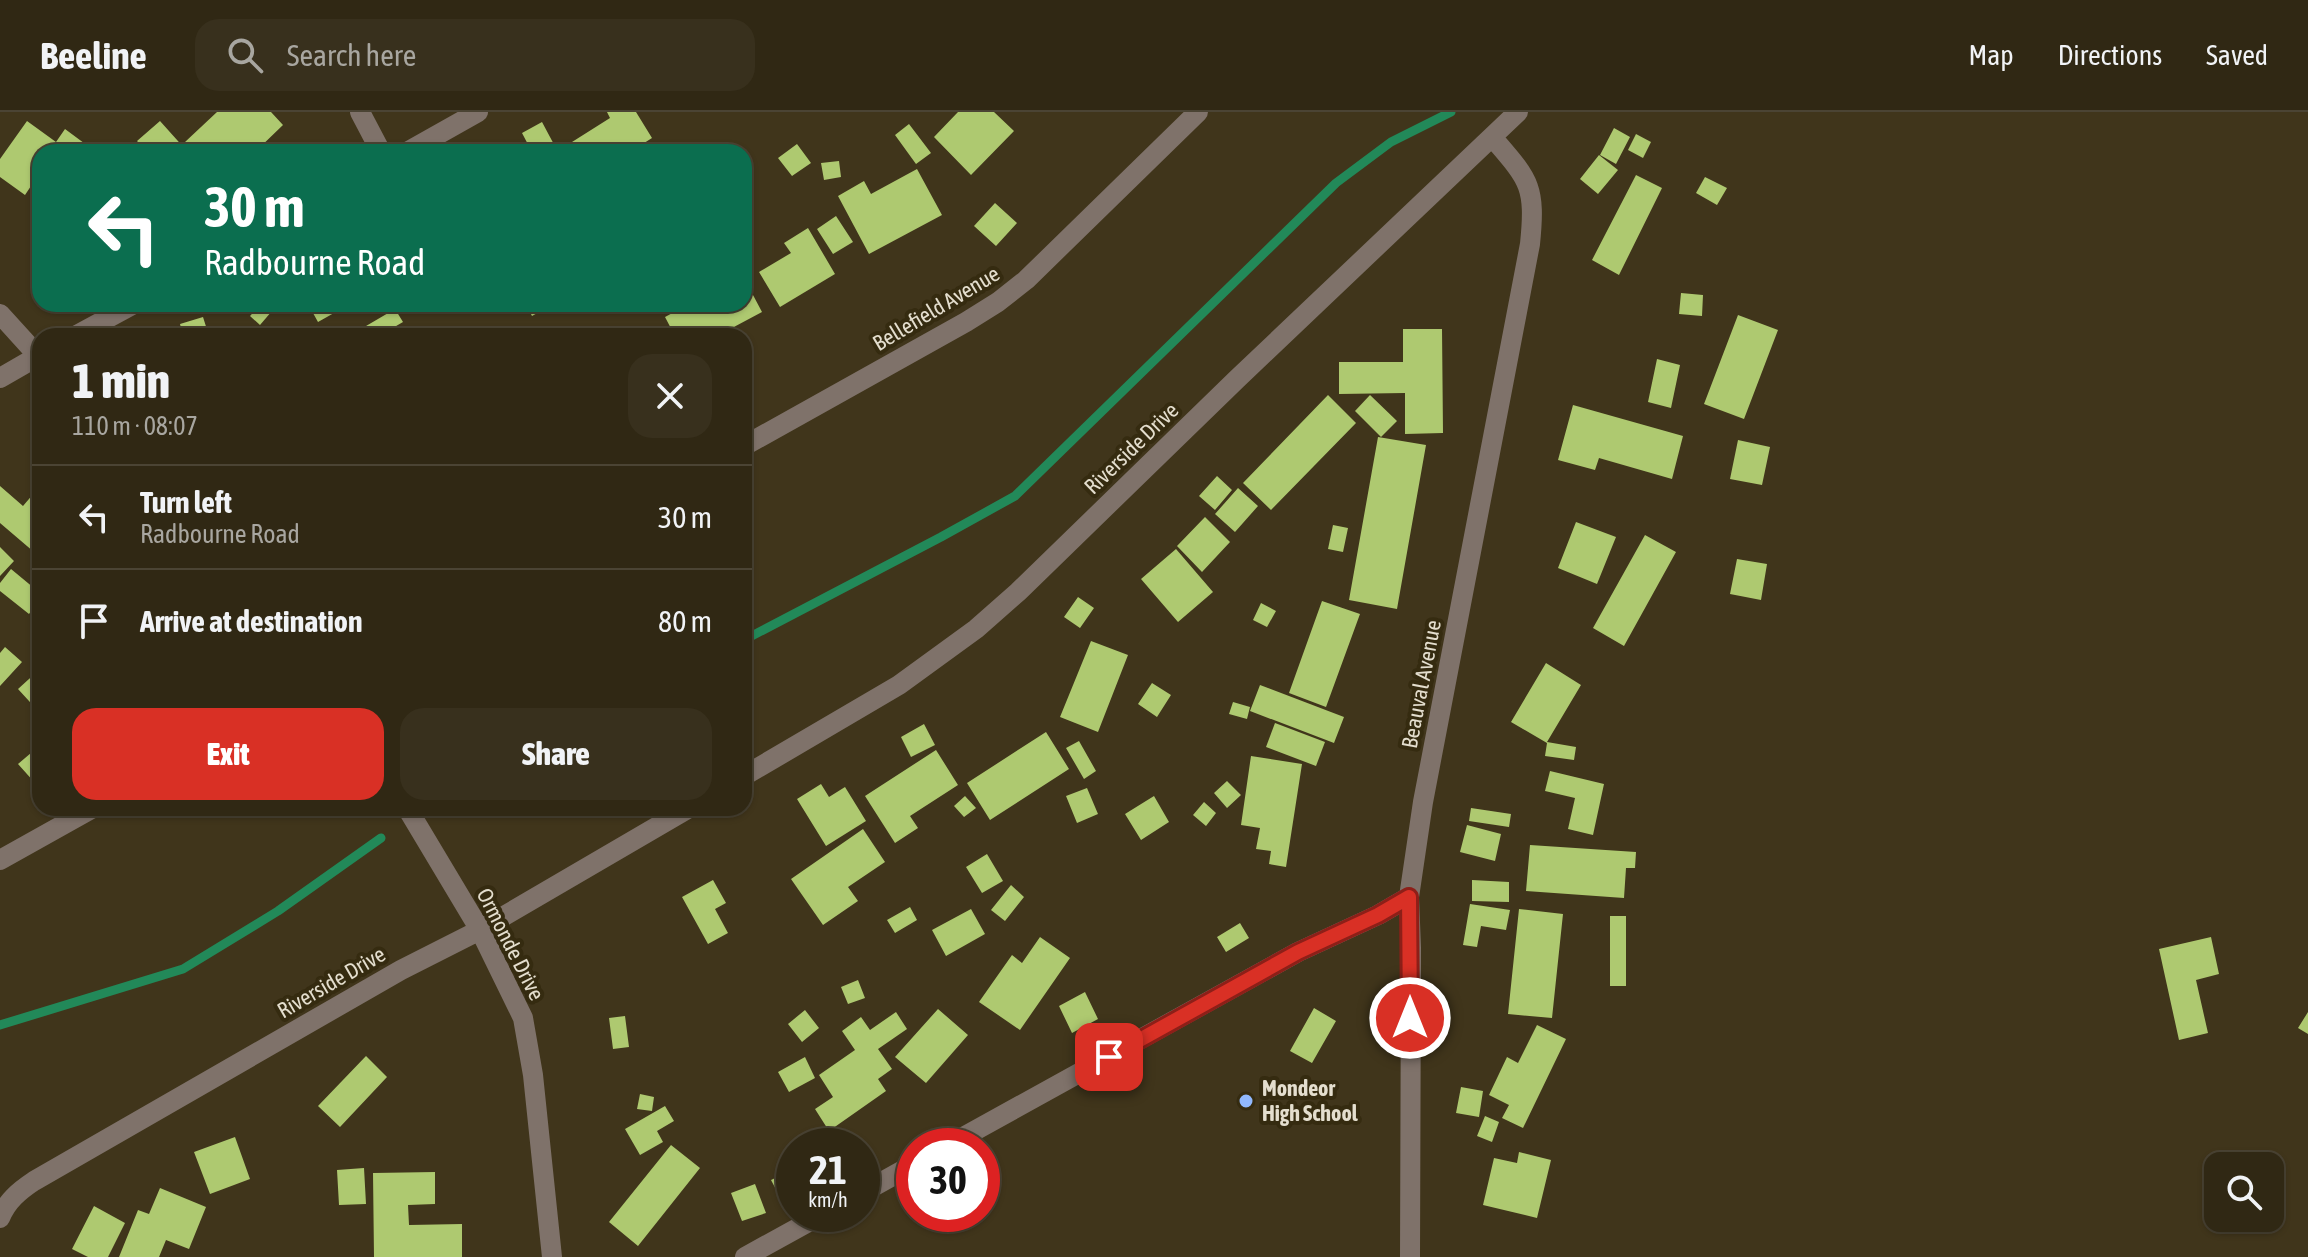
<!DOCTYPE html>
<html lang="en">
<head>
<meta charset="utf-8">
<style>
  :root { --surface:#302814; --page:#38301d; --text:#f1f3f6; --muted:#a8a6a0; --line:#4b4434; --accent:#d93025 }
  body { margin:0; font-family:"Asap Condensed",sans-serif; background:var(--page); color:var(--text); height:100vh; display:flex; flex-direction:column; font-size:30px; white-space:nowrap }
  * { box-sizing:border-box; margin:0 }
  p { font-size:26px; color:var(--muted) }
  .icon { flex:none; width:44px; height:44px; fill:none; stroke:currentColor; stroke-width:2; stroke-linecap:round; stroke-linejoin:round }
  .map { position:relative; flex:1; overflow:hidden }
  .sheet { position:absolute; left:32px; top:216px; width:720px; height:488px; display:flex; flex-direction:column; background:var(--surface); border-radius:24px; box-shadow:0 2px 6px #0004,0 0 0 2px var(--line) }
  .sheet>* { flex:none }
  .banner { position:absolute; left:32px; top:32px; width:720px; height:168px; border-radius:24px; box-shadow:0 2px 6px #0004,0 0 0 2px var(--line); background:#0b6e4f; color:#fff; overflow:hidden }
  .tools { position:absolute; left:2204px; top:1040px; display:grid; gap:16px }
  .tools a { display:grid; place-items:center; width:80px; height:80px; border-radius:16px; background:var(--surface); box-shadow:0 2px 6px #0004,0 0 0 2px var(--line); font-size:40px }
  .speed { position:absolute; left:776px; top:1016px; display:flex; gap:16px; font-size:40px; font-weight:700; text-align:center }
  .speed>* { display:grid; place-content:center; width:104px; height:104px; border-radius:50%; background:var(--surface); box-shadow:0 2px 6px #0004,0 0 0 2px var(--line); line-height:1 }
  .speed small { font-size:20px; font-weight:400 }
  .speed .limit { border:12px solid #d22; background:#fff; color:#111 }
  .pin { position:absolute; display:grid; place-items:center; width:68px; height:68px; color:#fff; margin:-34px; border-radius:16px; box-shadow:0 4px 12px #0006 }
  .me { position:absolute; width:88px; margin:-44px; rotate:0deg; stroke-linejoin:round; filter:drop-shadow(0 0 6px #0008) }
  .turn { display:flex; align-items:center; gap:28px; height:168px; padding:0 40px; font-size:36px }
  .turn .icon { width:104px; height:104px; stroke-width:2.5 }
  .turn b { display:block; font-size:56px; line-height:68px }
  .round { display:grid; place-items:center; flex:none; width:84px; height:84px; border-radius:24px; background:var(--page) }
  .head { display:flex; align-items:center; justify-content:space-between; height:136px; padding:0 40px }
  h1 { font-size:48px; font-weight:800; line-height:60px }
  .primary-button { display:flex; gap:16px; margin-top:auto; padding:16px 40px }
  .primary-button a { flex:1; height:92px; border-radius:24px; background:var(--accent); color:#fff; font-size:32px; font-weight:800; line-height:92px; text-align:center }
  .primary-button a+a { background:var(--page); color:var(--text) }
  ul { padding:0; list-style:none }
  li { display:flex; align-items:center; gap:24px; height:104px; padding:0 40px; border-top:2px solid var(--line) }
  li div { flex:1 }
  li b { display:block; font-size:30px }
  li em { font-style:normal }
  header { display:flex; align-items:center; gap:48px; box-sizing:border-box; height:112px; padding:0 40px; background:var(--surface); border-bottom:2px solid var(--line) }
  header strong { font-size:38px }
  nav { display:flex; gap:44px; margin-inline-start:auto; font-size:28px }
  .search { width:560px; height:72px; background:var(--page); display:flex; align-items:center; gap:20px; box-sizing:border-box; padding:0 28px; border-radius:24px; color:var(--muted); font-size:30px }
  .map>svg:first-child { display:block }
</style>
</head>
<body>
<header>
<strong>Beeline</strong>
<div class="search"><svg class="icon" aria-label="search" viewBox="0 0 24 24"><circle cx="10" cy="10" r="6"/><path d="M15 15l6 6"/></svg>Search here</div>
<nav><a>Map</a><a>Directions</a><a>Saved</a></nav>
</header>
<div class="map">
<svg width="2308" height="1145" viewBox="0 0 2308 1145">
  <rect width="100%" height="100%" fill="#40351b"/>
  <g fill="none" stroke-linecap="round" stroke-linejoin="round">
    <path stroke="#228959" stroke-width="9" d="M744,528L941,425L1015,384L1336,71L1391,30L1451,0
      M0,913L183,857L278,799L381,726"/>
  </g>
  <path fill="#aec970" d="M217,0H271L283,13L255,40H234L225,31L216,40H194L185,30Z
    M607,0H636L652,26L630,40H578L572,30L610,6Z
    M958,0H994L1014,19L971,63L934,25Z
    M27,9L56,30L65,17L92,37L90,40H40V72L35,68L25,83L0,65V47Z
    M160,9L186,38L184,40H147L137,29Z
    M542,10L558,40H532L522,21Z
    M909,12L931,41L916,52L895,23Z
    M1614,16L1630,25L1616,52L1600,43Z
    M1636,22L1651,30L1643,46L1628,38Z
    M797,32L811,51L792,64L778,46Z
    M1599,43L1618,58L1598,82L1580,67Z
    M839,49L841,65L824,68L821,51Z
    M917,57L942,103L869,142L838,84L864,69L871,82Z
    M1636,63L1662,76L1619,163L1592,148Z
    M1705,65L1727,76L1717,93L1696,81Z
    M995,91L1017,111L996,134L974,114Z
    M836,104L853,130L833,142L817,117Z
    M808,116L835,162L780,195L759,160L791,141L784,131Z
    M744,166L762,200L717,224H675L665,205L689,192H744Z
    M1681,181L1703,183L1702,204L1679,202Z
    M261,192H264L272,199L260,213L250,204Z
    M308,192H350L318,210Z
    M526,192H546L548,195L532,204Z
    M395,197L403,210L379,224H349Z
    M1738,203L1778,218L1744,307L1704,292Z
    M203,205L209,224H183L180,212Z
    M1403,217H1442L1443,321L1405,322V281L1339,282V250H1403Z
    M1657,247L1680,253L1671,296L1648,290Z
    M1328,283L1356,311L1271,398L1243,371Z
    M1370,283L1397,309L1381,325L1355,299Z
    M1573,293L1683,324L1672,367L1599,346L1595,358L1558,348Z
    M1378,325L1426,333L1397,497L1349,488Z
    M1738,328L1770,335L1762,373L1730,367Z
    M1217,364L1232,378L1215,398L1199,384Z
    M0,374L23,394L40,374V432L34,440L0,411Z
    M1238,376L1258,394L1235,420L1215,402Z
    M1205,405L1230,430L1202,460L1177,434Z
    M1576,410L1616,425L1597,472L1558,456Z
    M1333,413L1348,416L1343,440L1328,437Z
    M1645,423L1676,440L1624,534L1593,516Z
    M0,435L14,449L0,464Z
    M1176,437L1213,480L1178,510L1141,467Z
    M1737,447L1767,452L1761,488L1730,482Z
    M11,457L40,481V487L29,502L0,479V471Z
    M1078,485L1094,496L1080,516L1064,505Z
    M1322,489L1360,502L1326,595L1289,581Z
    M1261,491L1276,499L1267,515L1253,508Z
    M1091,529L1128,543L1098,620L1060,605Z
    M5,535L22,550L0,574V541Z
    M1546,551L1581,573L1547,630L1576,635L1574,648L1545,644L1547,631L1511,610Z
    M40,557V601L18,577Z
    M1152,571L1171,583L1157,605L1138,592Z
    M1260,573L1344,605L1334,631L1250,599Z
    M1233,590L1250,595L1247,607L1229,602Z
    M1275,611L1325,630L1316,654L1266,635Z
    M924,612L935,633L911,645L901,625Z
    M1046,620L1069,657L990,708L967,671Z
    M1079,629L1096,659L1084,667L1066,636Z
    M38,635L40,638V667L35,671L18,652Z
    M936,638L958,673L910,704L918,716L895,731L865,684Z
    M1251,644L1302,652L1286,755L1269,752L1271,739L1256,737L1260,716L1241,713Z
    M1550,659L1604,672L1593,723L1568,717L1575,686L1545,679Z
    M1227,669L1241,683L1227,696L1214,681Z
    M821,672L829,685L845,675L866,709L826,734L797,687Z
    M1087,676L1098,702L1077,711L1066,684Z
    M965,684L976,696L964,705L954,694Z
    M1154,684L1169,710L1141,728L1125,702Z
    M1204,690L1216,701L1206,714L1193,703Z
    M1471,696L1511,702L1509,715L1469,709Z
    M1467,713L1501,722L1495,749L1460,740Z
    M863,717L885,750L848,775L858,789L823,813L791,767Z
    M1530,733L1636,740L1635,756H1626L1624,786L1526,779Z
    M987,742L1003,769L982,781L966,755Z
    M713,768L726,791L715,797L728,821L708,832L682,785Z
    M1472,768L1509,770V790L1472,789Z
    M1011,773L1024,785L1005,809L991,798Z
    M1470,792L1510,798L1506,818L1481,814L1477,835L1463,833Z
    M910,795L917,808L895,821L887,808Z
    M971,797L985,822L946,844L932,818Z
    M1519,797L1563,802L1552,906L1508,902Z
    M1610,804H1626V874H1610Z
    M1240,811L1249,826L1226,840L1217,825Z
    M1040,825L1070,846L1020,918L979,890L1012,843L1022,851Z
    M2211,825L2219,862L2196,868L2208,921L2179,928L2159,837Z
    M858,868L865,886L848,892L841,875Z
    M1085,880L1098,907L1072,921L1059,894Z
    M1314,896L1336,909L1312,951L1290,939Z
    M938,897L968,923L926,971L895,945Z
    M805,898L819,916L802,930L788,912Z
    M896,900L907,917L878,937L892,957L878,967L886,979L829,1019L815,997L833,985L819,963L855,938L842,919L861,905L870,918Z
    M2308,900V922L2298,916Z
    M625,904L629,935L613,937L609,906Z
    M1537,913L1566,927L1523,1016L1502,1006L1509,993L1489,983L1507,945L1518,951Z
    M366,944L387,965L340,1015L318,994Z
    M805,945L815,966L789,980L778,960Z
    M1461,975L1483,979L1479,1005L1456,1001Z
    M640,982L654,985L652,999L637,997Z
    M665,994L674,1009L657,1019L663,1030L640,1043L625,1017Z
    M1485,1004L1499,1010L1492,1030L1477,1024Z
    M235,1025L250,1067L210,1082L194,1040Z
    M671,1033L700,1056L638,1134L609,1110Z
    M1519,1040L1551,1048L1537,1106L1483,1093L1494,1046L1517,1051Z
    M364,1056L366,1092L339,1093L337,1058Z
    M790,1059L794,1067V1078L780,1085L771,1068Z
    M435,1060V1092L408,1093L409,1113L462,1112V1145H374L373,1061Z
    M755,1072L766,1101L742,1109L731,1081Z
    M160,1076L206,1095L189,1137L166,1128L159,1145H119L138,1098L149,1102Z
    M94,1094L125,1111L108,1145H88L72,1137Z"/>
  <g fill="none" stroke-linecap="round" stroke-linejoin="round">
    <path stroke="#7f726a" stroke-width="20" d="M360,0L381,40
      M407,40L478,0
      M0,202L40,246
      M75,224L134,192
      M0,266L40,243
      M744,334L966,210L998,190L1026,168L1198,0
      M744,664L899,573L976,517L1018,480L1237,267L1518,0
      M407,696L480,818L523,906L533,963L552,1145
      M0,748L93,696
      M947,1034L1298,840L1378,803L1409,785
      M862,1081L914,1052
      M0,1106C7,1089 19,1079 34,1069L401,858L480,818L689,696
      M745,1145L823,1102
      M1410,1145L1411,836L1409,785L1423,690L1530,132C1536,73 1529,68 1492,25"/>
  </g>
  <g fill="none" stroke-linecap="round" stroke-linejoin="round">
    <g stroke="#8d1f18" stroke-width="20">
      <path id="route" d="M1109,945L1298,840L1378,803L1409,785L1410,906"/>
    </g>
    <use href="#route" stroke="#d93025" stroke-width="14"/>
  </g>
  <circle fill="#91b8fd" stroke="#352b10" stroke-width="3" cx="1246" cy="989" r="8"/>
  <g text-anchor="middle" dominant-baseline="central" stroke-width="8" stroke-linejoin="round" paint-order="stroke">
    <g font-size="22" fill="#e4dece" stroke="#352b10">
      <text transform="translate(936 196) rotate(-31)">Bellefield Avenue</text>
      <text transform="translate(1131 336) rotate(-44)">Riverside Drive</text>
      <text transform="translate(1421 572) rotate(-79)">Beauval Avenue</text>
      <text transform="translate(511 832) rotate(63)">Ormonde Drive</text>
      <text transform="translate(331 870) rotate(-30)">Riverside Drive</text>
    </g>
    <g font-size="22" font-weight="bold" fill="#e4dece" stroke="#352b10" text-anchor="start">
      <text x="1262" y="976">Mondeor<tspan x="1262" dy="25">High School</tspan></text>
    </g>
  </g>
</svg>
<div class="tools">
<a><svg class="icon" aria-label="search" viewBox="0 0 24 24"><circle cx="10" cy="10" r="6"/><path d="M15 15l6 6"/></svg></a>
</div>
<div class="speed"><div>21<small>km/h</small></div><div class="limit">30</div></div>
<div class="pin" style="left:1109px;top:945px;background:#d93025"><svg class="icon" aria-label="arrive" viewBox="0 0 24 24"><path d="M6 21V4h12l-3 4 3 4H6"/></svg></div>
<svg class="me" style="left:1410px;top:906px" viewBox="-20 -20 40 40"><circle r="17" fill="#d93025" stroke="#fff" stroke-width="3"/><path d="M0-11L8 9 0 5-8 9z" fill="#fff"/></svg>
<div class="banner">
<div class="turn"><svg class="icon" aria-label="left" viewBox="0 0 24 24"><path d="M17 20v-9H6M10 6l-5 5 5 5"/></svg><div><b>30 m</b>Radbourne Road</div></div>
</div>
<section class="sheet">
<div class="head"><div><h1>1 min</h1><p>110 m · 08:07</p></div><a class="round"><svg class="icon" aria-label="close" viewBox="0 0 24 24"><path d="M6 6l12 12M18 6L6 18"/></svg></a></div>
<ul>
<li><svg class="icon" aria-label="left" viewBox="0 0 24 24"><path d="M17 20v-9H6M10 6l-5 5 5 5"/></svg><div><b>Turn left</b><p>Radbourne Road</p></div><em>30 m</em></li>
<li><svg class="icon" aria-label="arrive" viewBox="0 0 24 24"><path d="M6 21V4h12l-3 4 3 4H6"/></svg><div><b>Arrive at destination</b></div><em>80 m</em></li>
</ul>
<div class="primary-button"><a>Exit</a><a>Share</a></div>
</section>
</div>
</body>
</html>
